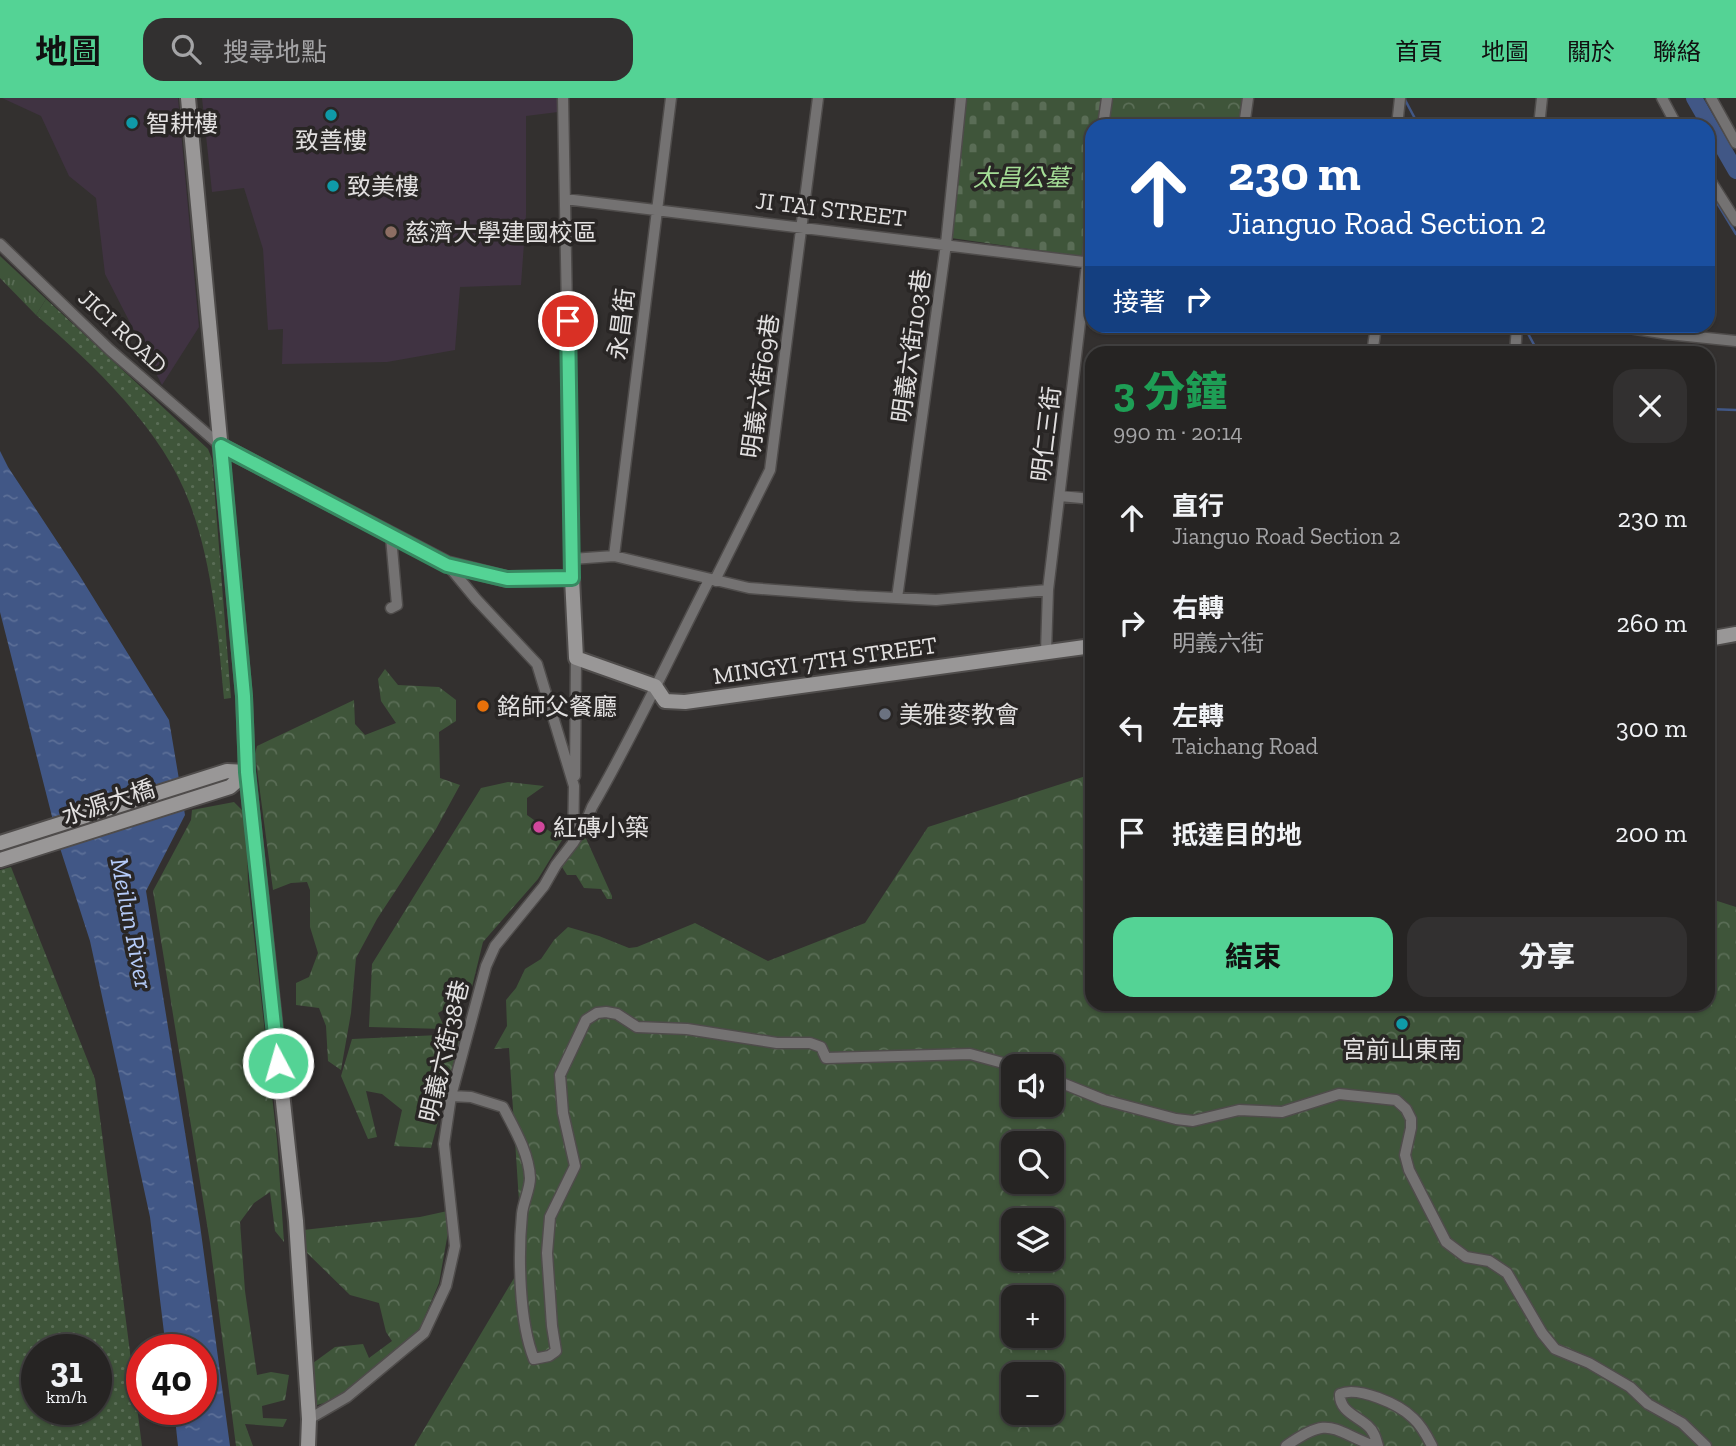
<!DOCTYPE html>
<html lang="zh-TW">
<head>
<meta charset="utf-8">
<style>
  :root { --surface:#262423; --page:#323030; --text:#f1f3f6; --muted:#a4a4a6; --line:#424141; --accent:#54d395 }
  body { margin:0; font-family:"Zilla Slab","Noto Sans TC",serif; background:var(--page); color:var(--text); height:100vh; display:flex; flex-direction:column; font-size:26px; white-space:nowrap }
  * { box-sizing:border-box; margin:0 }
  p { font-size:23px; color:var(--muted) }
  .icon { flex:none; width:38px; height:38px; fill:none; stroke:currentColor; stroke-width:2; stroke-linecap:round; stroke-linejoin:round }
  .map { position:relative; flex:1; overflow:hidden }
  .drawer { position:absolute; left:1085px; top:248px; width:630px; height:665px; display:flex; flex-direction:column; background:var(--surface); border-radius:21px; box-shadow:0 2px 5px #0004,0 0 0 2px var(--line) }
  .drawer>* { flex:none }
  .top-card { position:absolute; left:1085px; top:21px; width:630px; height:214px; border-radius:21px; box-shadow:0 2px 5px #0004,0 0 0 2px var(--line); background:#1a4fa0; color:#fff; overflow:hidden }
  .buttons { position:absolute; left:1001px; top:956px; display:grid; gap:14px }
  .buttons a { display:grid; place-items:center; width:63px; height:63px; border-radius:14px; background:var(--surface); box-shadow:0 2px 5px #0004,0 0 0 2px var(--line); font-size:35px }
  .speed { position:absolute; left:21px; top:1236px; display:flex; gap:14px; font-size:35px; font-weight:700; text-align:center }
  .speed>* { display:grid; place-content:center; width:91px; height:91px; border-radius:50%; background:var(--surface); box-shadow:0 2px 5px #0004,0 0 0 2px var(--line); line-height:1 }
  .speed small { font-size:18px; font-weight:400 }
  .speed .limit { border:10px solid #d22; background:#fff; color:#111 }
  .pin { position:absolute; display:grid; place-items:center; width:60px; height:60px; color:#fff; margin:-30px; border:4px solid #fff; border-radius:50%; box-shadow:0 2px 7px #0007 }
  .me { position:absolute; width:77px; margin:-38px; rotate:354deg; stroke-linejoin:round; filter:drop-shadow(0 0 5px #0008) }
  .turn { display:flex; align-items:center; gap:24px; height:147px; padding:0 28px; font-size:32px }
  .turn .icon { width:91px; height:91px; stroke-width:2.5 }
  .turn b { display:block; font-size:49px; line-height:60px }
  .then { display:flex; align-items:center; height:66px; padding:0 28px; background:#0003; gap:14px; font-size:26px }
  .round { display:grid; place-items:center; flex:none; width:74px; height:74px; border-radius:21px; background:var(--page) }
  .headline { display:flex; align-items:center; justify-content:space-between; height:119px; padding:0 28px }
  h1 { font-size:42px; font-weight:800; line-height:52px; color:#1e9e55 }
  .primary-button { display:flex; gap:14px; margin-top:auto; padding:14px 28px }
  .primary-button a { flex:1; height:80px; border-radius:21px; background:var(--accent); color:#111; font-size:28px; font-weight:800; line-height:80px; text-align:center }
  .primary-button a+a { background:var(--page); color:var(--text) }
  ul { padding:0; list-style:none }
  li { display:flex; align-items:center; gap:21px; height:105px; padding:0 28px }
  li div { flex:1 }
  li b { display:block; font-size:26px }
  li em { font-style:normal }
  header { display:flex; align-items:center; gap:42px; box-sizing:border-box; height:98px; padding:0 35px; background:var(--accent); color:#111 }
  header strong { font-size:33px }
  nav { display:flex; gap:38px; margin-inline-start:auto; font-size:24px }
  .search { width:490px; height:63px; background:var(--page); display:flex; align-items:center; gap:18px; box-sizing:border-box; padding:0 24px; border-radius:21px; color:var(--muted); font-size:26px }
  .map>svg:first-child { display:block }
</style>
</head>
<body>
<header>
<strong>地圖</strong>
<div class="search"><svg class="icon" aria-label="search" viewBox="0 0 24 24"><circle cx="10" cy="10" r="6"/><path d="M15 15l6 6"/></svg>搜尋地點</div>
<nav><a>首頁</a><a>地圖</a><a>關於</a><a>聯絡</a></nav>
</header>
<div class="map">
<svg width="1736" height="1348" viewBox="0 0 1736 1348">
  <defs>
    <pattern id="grass-tufts" width="24" height="20" patternUnits="userSpaceOnUse" patternTransform="scale(1.75)"><rect width="24" height="20" fill="#3f553a"/><path d="M3 7l-1-3M5 7V3M7 7l1-3M15 17l-1-3M17 17v-4M19 17l1-3" fill="none" stroke="#5a6d56"/></pattern>
    <pattern id="forest-crowns" width="20" height="18" patternUnits="userSpaceOnUse" patternTransform="scale(1.75)"><rect width="20" height="18" fill="#3f553a"/><path d="M2 6a3 3 0 1 1 6 0M12 15a3 3 0 1 1 6 0" fill="none" stroke="#5a6d56"/></pattern>
    <pattern id="cemetery-stones" width="16" height="16" patternUnits="userSpaceOnUse" patternTransform="scale(1.75)"><rect width="16" height="16" fill="#3f553a"/><path d="M2 7V4a2 2 0 0 1 4 0v3zM10 15v-3a2 2 0 0 1 4 0v3z" fill="#5a6d56"/></pattern>
    <pattern id="park-dots" width="8" height="8" patternUnits="userSpaceOnUse" patternTransform="scale(1.75)"><rect width="8" height="8" fill="#3f553a"/><path d="M2 2h.1M6 6h.1" fill="none" stroke="#5a6d56" stroke-width="1.8" stroke-linecap="round"/></pattern>
    <pattern id="water-ripples" width="26" height="14" patternUnits="userSpaceOnUse" patternTransform="scale(1.75)"><rect width="26" height="14" fill="#415786"/><path d="M2 4q2-2 4 0t4 0M15 11q2-2 4 0t4 0" fill="none" stroke="#5c6f97"/></pattern>
  </defs>
  <rect width="100%" height="100%" fill="#33302f"/>
  <path fill="#403342" d="M2,0H178L199,229L162,287L105,176L96,100L69,78L41,18Z
    M202,0H557L558,14L526,18V117L521,187L460,189L455,252L387,264L282,266L283,231L268,232L263,151L244,90L212,94Z"/>
  <path fill="url(#grass-tufts)" d="M0,158L46,201L36,217L0,180Z"/>
  <path fill="url(#forest-crowns)" fill-rule="evenodd" d="M1110,0H1243L1240,28H1107Z
    M385,571L398,587L439,589L456,602V623L439,634L440,680L460,687L436,731L377,821L356,860L351,915L341,972L328,963L326,928L319,910L296,907V885L309,879L318,855L310,829V792L307,784L291,785L273,792L255,656L257,648L354,602L355,626L365,637L396,625L381,603L378,581Z
    M1092,676V906H1708V800L1736,809V1348H414L523,1165L509,950L494,951L507,928L506,902L516,890L525,871L541,861L554,842L568,829L599,838L629,850L637,849L695,825L768,863L865,825L928,729ZM1013,968H1052V1006H1013ZM1013,1045H1052V1083H1013ZM1013,1122H1052V1160H1013ZM1013,1199H1052V1237H1013ZM1013,1276H1052V1314H1013Z
    M508,684L544,688L527,700V717L562,742L538,781L483,844L470,897L438,915L445,931L369,929L372,866L481,690Z
    M234,704L246,716L248,784L277,1042L284,1144L275,1133L270,1094L254,1105L240,1124L245,1193L257,1277L271,1274L289,1277L285,1302L262,1308L263,1320L287,1321L283,1329L245,1326L253,1348H236L210,1145L153,793L191,722L192,712Z
    M584,736L612,798V801H607L601,791L584,790L576,777H567L562,769Z
    M461,936L431,1050L394,1048L402,1012L382,996L366,993L377,1039L368,1041L341,978L352,941Z
    M452,1112L439,1185L420,1230L347,1299L317,1307L313,1265L335,1249L363,1246L369,1260L392,1243L386,1234L379,1205L350,1197L303,1151V1132L420,1119Z"/>
  <path fill="url(#cemetery-stones)" d="M960,0H1102L1100,28H1092V101L1086,159L944,139Z"/>
  <path fill="url(#park-dots)" fill-rule="evenodd" d="M46,201L208,351L212,361L231,600L224,601C218,536 213,468 190,406C164,333 93,266 36,217Z
    M11,769L95,981L142,1348H0V772ZM37,1251H96V1311H37Z"/>
  <path fill="url(#water-ripples)" d="M0,353L8,369L78,475L169,622L185,717L146,793L200,1127L230,1348H178L174,1311H201V1251H166L150,1119L90,843L60,750L0,514Z"/>
  <g fill="none" stroke-linecap="round" stroke-linejoin="round">
    <path stroke="#415786" stroke-width="2.5" d="M1404,0L1419,28
      M1708,90L1736,136
      M1524,228L1539,256
      M1708,311L1736,312"/>
    <path stroke="#415786" stroke-width="16" d="M1694,0L1736,73"/>
    <g stroke="#4f4c4b" stroke-width="13">
      <path id="street" d="M563,0L572,480
        M1662,0L1677,28
        M1711,0L1736,45
        M1103,28L1107,0
        M1244,28L1248,0
        M1397,28L1400,0
        M1539,28L1542,0
        M1708,79L1736,123
        M565,101L1092,165
        M0,146L110,252L221,348
        M1616,228L1668,236L1736,243
        M1372,256L1376,228
        M1515,256L1517,228
        M1060,398L1092,401
        M391,439L397,507L391,510
        M614,458L671,0
        M572,461L614,458L749,490L856,498L936,502L1048,492
        M716,483L717,478L770,372L818,0
        M897,500L946,146L961,0
        M1046,554L1048,492L1092,124
        M575,678L576,560
        M573,745L586,724L592,709C635,635 670,558 709,482
        M1052,981L1104,1002L1176,1021L1193,1023L1239,1012L1282,1014L1339,996L1396,1002L1406,1011L1411,1021V1030L1405,1057L1409,1072L1446,1144L1466,1159L1489,1163L1507,1175L1542,1235L1555,1251L1589,1265L1630,1289L1648,1306L1682,1325L1706,1348
        M451,998L471,999L503,1009C514,1030 529,1055 530,1080C530,1092 523,1104 522,1116C518,1157 519,1224 534,1261L549,1258L556,1253L552,1228L547,1155L550,1119L575,1068L563,1015L560,977L586,922L597,915L606,914L617,916L637,929L687,931L777,945H810L821,949L826,960L970,956L1014,968
        M309,1321L347,1299L424,1235L446,1188L455,1148L444,1046L451,998L486,868L495,848L544,788L556,767L573,745L574,688L537,566L476,501L447,466
        M1286,1348C1330,1317 1330,1331 1374,1348
        M1378,1348C1376,1341 1374,1333 1368,1328C1357,1318 1339,1313 1340,1296C1358,1288 1399,1306 1413,1320C1421,1327 1427,1338 1432,1348"/>
    </g>
    <g stroke="#4f4c4b" stroke-width="18">
      <path id="secondary" d="M188,0L244,598L247,674L296,1123L309,1321L308,1348
        M221,348L447,466L507,481L572,480L576,560L655,588L665,603L685,604L1092,548
        M1708,541L1736,536
        M0,745L227,673L247,674
        M0,762L230,689L247,674"/>
    </g>
    <use href="#street" stroke="#747272" stroke-width="10"/>
    <use href="#secondary" stroke="#999797" stroke-width="14"/>
  </g>
  <g fill="none" stroke-linecap="round" stroke-linejoin="round">
    <g stroke="#378961" stroke-width="18">
      <path id="route" d="M278,965L247,674L244,598L221,348L447,467L507,481L572,480L568,223"/>
    </g>
    <use href="#route" stroke="#54d395" stroke-width="12"/>
  </g>
  <g fill="#0f9aa8" stroke="#292625" stroke-width="2.5">
    <circle cx="331" cy="17" r="7"/>
    <circle cx="132" cy="25" r="7"/>
    <circle cx="333" cy="88" r="7"/>
    <circle cx="1402" cy="926" r="7"/>
  </g>
  <circle fill="#8d6e63" stroke="#292625" stroke-width="2.5" cx="391" cy="134" r="7"/>
  <circle fill="#e8710a" stroke="#292625" stroke-width="2.5" cx="483" cy="608" r="7"/>
  <circle fill="#6b7280" stroke="#292625" stroke-width="2.5" cx="885" cy="616" r="7"/>
  <circle fill="#d1479c" stroke="#292625" stroke-width="2.5" cx="539" cy="729" r="7"/>
  <g text-anchor="middle" dominant-baseline="central" stroke-width="7" stroke-linejoin="round" paint-order="stroke">
    <g font-size="24" fill="#e2e0e0" stroke="#292625" text-anchor="start">
      <text x="146" y="25">智耕樓</text>
      <text x="331" y="42" text-anchor="middle">致善樓</text>
      <text x="347" y="88">致美樓</text>
      <text x="405" y="134">慈濟大學建國校區</text>
      <text x="497" y="608">銘師父餐廳</text>
      <text x="899" y="616">美雅麥教會</text>
      <text x="553" y="729">紅磚小築</text>
      <text x="1402" y="951" text-anchor="middle">宮前山東南</text>
    </g>
    <g font-size="24" font-style="italic" fill="#a5de97" stroke="#292625">
      <text x="1021" y="79">太昌公墓</text>
    </g>
    <g font-size="24" fill="#e2e0e0" stroke="#292625">
      <text transform="translate(831 111) rotate(7)">JI TAI STREET</text>
      <text transform="translate(621 226) rotate(-83)">永昌街</text>
      <text transform="translate(123 233) rotate(43)">JICI ROAD</text>
      <text transform="translate(911 248) rotate(-82)">明義六街103巷</text>
      <text transform="translate(760 288) rotate(-82)">明義六街69巷</text>
      <text transform="translate(1046 336) rotate(-83)">明仁三街</text>
      <text transform="translate(825 562) rotate(-8)">MINGYI 7TH STREET</text>
      <text transform="translate(108 704) rotate(-18)">水源大橋</text>
      <text transform="translate(444 953) rotate(-77)">明義六街38巷</text>
    </g>
    <g font-size="26" font-style="italic" fill="#b4caf7" stroke="#292625">
      <text transform="translate(132 825) rotate(79)">Meilun River</text>
    </g>
  </g>
</svg>
<div class="buttons">
<a><svg class="icon" aria-label="sound" viewBox="0 0 24 24"><path d="M4 9h4l5-4v14l-5-4H4zM17 9q2 3 0 6"/></svg></a>
<a><svg class="icon" aria-label="search" viewBox="0 0 24 24"><circle cx="10" cy="10" r="6"/><path d="M15 15l6 6"/></svg></a>
<a><svg class="icon" aria-label="layers" viewBox="0 0 24 24"><path d="M12 4l9 5-9 5-9-5zM3 14l9 5 9-5"/></svg></a>
<a>+</a>
<a>−</a>
</div>
<div class="speed"><div>31<small>km/h</small></div><div class="limit">40</div></div>
<div class="pin" style="left:568px;top:223px;background:#d93025"><svg class="icon" aria-label="arrive" viewBox="0 0 24 24"><path d="M6 21V4h12l-3 4 3 4H6"/></svg></div>
<svg class="me" style="left:278px;top:965px" viewBox="-20 -20 40 40"><circle r="17" fill="#54d395" stroke="#fff" stroke-width="3"/><path d="M0-11L8 9 0 5-8 9z" fill="#fff"/></svg>
<div class="top-card">
<div class="turn"><svg class="icon" aria-label="ahead" viewBox="0 0 24 24"><path d="M12 20V5M6 11l6-6 6 6"/></svg><div><b>230 m</b>Jianguo Road Section 2</div></div>
<div class="then">接著<svg class="icon" aria-label="right" viewBox="0 0 24 24"><path d="M7 20v-9h11M14 6l5 5-5 5"/></svg></div>
</div>
<section class="drawer">
<div class="headline"><div><h1>3 分鐘</h1><p>990 m · 20:14</p></div><a class="round"><svg class="icon" aria-label="close" viewBox="0 0 24 24"><path d="M6 6l12 12M18 6L6 18"/></svg></a></div>
<ul>
<li><svg class="icon" aria-label="ahead" viewBox="0 0 24 24"><path d="M12 20V5M6 11l6-6 6 6"/></svg><div><b>直行</b><p>Jianguo Road Section 2</p></div><em>230 m</em></li>
<li><svg class="icon" aria-label="right" viewBox="0 0 24 24"><path d="M7 20v-9h11M14 6l5 5-5 5"/></svg><div><b>右轉</b><p>明義六街</p></div><em>260 m</em></li>
<li><svg class="icon" aria-label="left" viewBox="0 0 24 24"><path d="M17 20v-9H6M10 6l-5 5 5 5"/></svg><div><b>左轉</b><p>Taichang Road</p></div><em>300 m</em></li>
<li><svg class="icon" aria-label="arrive" viewBox="0 0 24 24"><path d="M6 21V4h12l-3 4 3 4H6"/></svg><div><b>抵達目的地</b></div><em>200 m</em></li>
</ul>
<div class="primary-button"><a>結束</a><a>分享</a></div>
</section>
</div>
</body>
</html>
